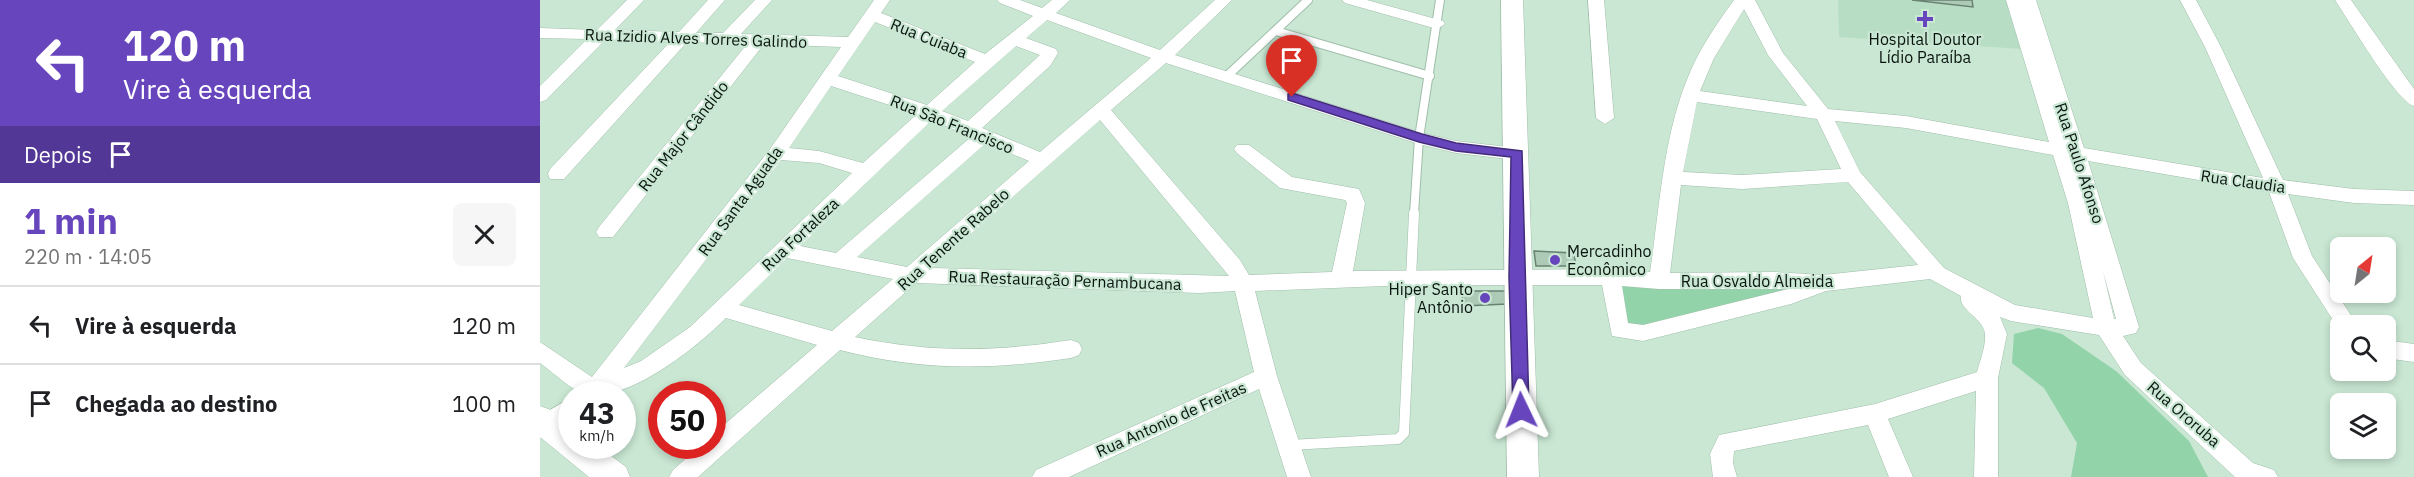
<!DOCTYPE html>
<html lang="pt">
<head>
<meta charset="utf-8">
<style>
  :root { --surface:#fff; --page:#f6f6f6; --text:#202124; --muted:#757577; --line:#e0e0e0; --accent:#6745bd }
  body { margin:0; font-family:"IBM Plex Sans",sans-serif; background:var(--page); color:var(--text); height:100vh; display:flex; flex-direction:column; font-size:22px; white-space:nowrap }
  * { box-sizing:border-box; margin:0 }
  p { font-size:20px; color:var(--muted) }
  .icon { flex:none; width:33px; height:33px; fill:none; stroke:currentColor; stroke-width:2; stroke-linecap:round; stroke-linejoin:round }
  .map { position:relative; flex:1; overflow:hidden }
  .details { display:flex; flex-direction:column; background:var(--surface); width:540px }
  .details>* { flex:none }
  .hud { background:#6745bd; color:#fff; overflow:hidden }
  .needle { width:39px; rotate:30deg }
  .tools { position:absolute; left:1790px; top:237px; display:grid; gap:12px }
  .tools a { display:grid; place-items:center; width:66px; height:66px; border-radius:9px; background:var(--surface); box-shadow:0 3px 9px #0003; font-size:30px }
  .speed { position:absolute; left:18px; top:381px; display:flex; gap:12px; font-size:30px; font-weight:700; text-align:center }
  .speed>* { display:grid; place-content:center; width:78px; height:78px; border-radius:50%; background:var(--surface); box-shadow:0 3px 9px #0003; line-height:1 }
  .speed small { font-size:15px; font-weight:400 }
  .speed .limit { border:9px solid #d22; background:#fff; color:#111 }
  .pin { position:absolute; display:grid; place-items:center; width:51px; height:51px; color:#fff; margin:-62px -26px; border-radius:50% 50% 50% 0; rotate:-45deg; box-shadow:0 0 6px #0007 }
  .pin .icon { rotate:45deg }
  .me { position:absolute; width:66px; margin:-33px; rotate:358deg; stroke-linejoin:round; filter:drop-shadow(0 0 4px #0008) }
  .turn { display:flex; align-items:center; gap:21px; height:126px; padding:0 24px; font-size:27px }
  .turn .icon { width:78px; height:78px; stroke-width:2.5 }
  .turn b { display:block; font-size:42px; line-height:51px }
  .then { display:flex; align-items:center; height:57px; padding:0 24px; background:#0003; gap:12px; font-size:22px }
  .round { display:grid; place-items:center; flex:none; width:63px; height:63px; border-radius:9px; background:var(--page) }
  .summary { display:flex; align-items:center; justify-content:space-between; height:102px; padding:0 24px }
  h1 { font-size:36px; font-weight:700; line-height:45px; color:var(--accent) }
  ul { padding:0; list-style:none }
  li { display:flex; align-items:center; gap:18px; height:78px; padding:0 24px; border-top:2px solid var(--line) }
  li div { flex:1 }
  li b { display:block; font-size:22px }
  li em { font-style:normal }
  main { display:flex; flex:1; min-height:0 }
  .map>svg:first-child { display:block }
</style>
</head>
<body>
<main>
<section class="details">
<div class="hud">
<div class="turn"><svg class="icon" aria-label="left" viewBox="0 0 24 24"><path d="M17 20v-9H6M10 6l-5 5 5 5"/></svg><div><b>120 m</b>Vire à esquerda</div></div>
<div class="then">Depois<svg class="icon" aria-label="arrive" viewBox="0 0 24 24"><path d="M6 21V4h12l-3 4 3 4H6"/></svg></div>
</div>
<div class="summary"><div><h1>1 min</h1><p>220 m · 14:05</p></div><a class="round"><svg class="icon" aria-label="close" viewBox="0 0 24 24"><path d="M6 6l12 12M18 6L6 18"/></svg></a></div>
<ul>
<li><svg class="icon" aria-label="left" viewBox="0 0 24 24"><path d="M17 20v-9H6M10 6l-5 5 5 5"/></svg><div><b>Vire à esquerda</b></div><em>120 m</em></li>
<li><svg class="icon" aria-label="arrive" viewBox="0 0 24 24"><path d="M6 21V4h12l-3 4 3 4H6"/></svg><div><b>Chegada ao destino</b></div><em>100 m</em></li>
</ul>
</section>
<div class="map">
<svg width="1874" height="477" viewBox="0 0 1874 477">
  <rect width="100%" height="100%" fill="#c9e7d3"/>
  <path fill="#b8ddc5" d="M1298,0H1467L1482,49L1299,37Z"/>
  <path fill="#92d3aa" d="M1071,277L1283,283L1086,332Z
    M1498,328L1522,334L1576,371L1649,441L1668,477H1531L1537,443L1504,388L1472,363L1474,334Z"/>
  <path fill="#adcab7" stroke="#688372" stroke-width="1.5" d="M1372,0H1432L1433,7Z
    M994,251L1034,253L1036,266H996Z
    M921,291H967V304L924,306Z"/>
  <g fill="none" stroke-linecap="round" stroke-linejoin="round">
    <g stroke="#a0beaa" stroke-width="10">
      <path id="lane-far1" d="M736,31L890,76
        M687,76L768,0
        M874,214L879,138L900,0"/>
    </g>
    <g stroke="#a0beaa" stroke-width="11">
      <path id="lane" d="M750,445L858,439L864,433L874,213"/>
    </g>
    <g stroke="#a0beaa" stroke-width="1">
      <path id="street" d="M87,0H104L75,30L139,32L168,0H185L156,33H183L215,0H232L201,34L308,37L334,0H350L341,13L445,54L493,16L460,3L457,0H480L502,8L512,0H530L516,13L620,50L675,0H692L635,55L882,133L916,141L977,148L983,150L986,154L983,158L977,160L916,153L879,144L626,63L571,110L700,260L709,275L792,272L807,203L805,200L740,188L697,153L694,149L697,145H709L752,177L819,189L825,203L813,271L1071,269L1110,272C1120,206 1123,133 1151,70C1162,45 1178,22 1194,0H1215L1243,53L1288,109L1366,116L1509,142L1466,0H1496L1544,148L1723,178L1665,47L1640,0H1656L1681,47L1743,180L1814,189L1874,191V205L1814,203L1748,194L1772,256L1818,326H1800V331L1753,258L1729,192L1548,161L1599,327L1596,333L1583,336L1601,363L1713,463L1734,470L1738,477H1695L1585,375L1559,335L1471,321L1460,317L1467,334L1458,378V477H1434L1436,391L1348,419L1373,477H1349L1328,425L1194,451L1193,463L1197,477H1173L1170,454L1179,435L1335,404L1437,372C1440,361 1446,346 1445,334C1444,318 1418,310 1421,296L1390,279L1286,291L1251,304L1103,341L1072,336L1062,285H869L715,291L737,376L771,477H747L719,389L529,477H492L496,470L714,372L695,291L660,293L376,283L315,337C391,353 455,352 531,340L539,343L542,349L539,355L531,358C449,370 381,371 300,350L158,477H129L133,470L160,446H172V435L277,345L186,318C157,347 88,403 45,394C34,392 10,370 0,363V342L52,377L230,149L301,47L224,44L73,237H59L56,232L59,227L207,44L147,42L24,179H10L8,174L10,169L130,42L65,40L6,100L0,102V86L47,39L0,38V28L57,30ZM1204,9L1228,55L1267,106L1160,91L1174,58ZM507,20L611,58L500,152L442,128L510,66L518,53L516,49L486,38ZM335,22L435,62L387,105L298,76ZM476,46L500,55L428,121L402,111ZM291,86L377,114L323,163L279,151L249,148ZM1157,102L1277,119L1301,169L1202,175L1143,172ZM392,120L431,137L296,253L260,246ZM560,120L689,276L392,268ZM1295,121L1366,128L1513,155L1528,203L1553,318L1475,305L1404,268L1320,172ZM446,143L489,161L367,267L317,257ZM241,160L279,163L312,173L150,327L101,361L84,368ZM1308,182L1378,265L1283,275L1234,272L1130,273L1141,185L1202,189ZM247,258L353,279L292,331L199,305ZM1563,271L1576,319H1574ZM1082,286L1119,289H1248L1103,325L1088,323Z
        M802,0H827L903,21L905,24L897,29L805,3Z
        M1048,0H1064L1074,118L1065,124L1056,118Z
        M1795,0H1811L1874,89V106C1856,101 1808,19 1795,0Z
        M1845,340L1874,344V362L1845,358Z
        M32,397V419L0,438V416Z"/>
    </g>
    <g stroke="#a0beaa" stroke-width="1">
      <path id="secondary" d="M961,0H983L999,477H967Z
        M0,406L11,410L32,425V446H58L86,467L90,477H49L0,437Z"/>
    </g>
    <use href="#lane-far1" stroke="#fff" stroke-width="8"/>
    <use href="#lane" stroke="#fff" stroke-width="10"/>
    <use href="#street" fill="#fff" fill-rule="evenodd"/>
    <use href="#secondary" fill="#fff" fill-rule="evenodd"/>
  </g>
  <path fill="#6745bd" stroke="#432d7b" stroke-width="1.5" d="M752,93L882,134L916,143L982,151L989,410L987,415H975L973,410L969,277L971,157L916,151L879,142L748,100V94Z"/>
  <g fill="#6745bd" stroke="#c9e7d3" stroke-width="2">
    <path d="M1382 10h6v6h6v6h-6v6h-6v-6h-6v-6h6z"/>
    <circle cx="1015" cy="260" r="6"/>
    <circle cx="945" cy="298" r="6"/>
  </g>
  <g text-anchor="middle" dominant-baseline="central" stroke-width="4.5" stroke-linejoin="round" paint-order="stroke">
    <g font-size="16" fill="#09140d" stroke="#c9e7d3">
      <text transform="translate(156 38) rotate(2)">Rua Izidio Alves Torres Galindo</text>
      <text transform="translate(389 38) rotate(22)">Rua Cuiaba</text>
      <text transform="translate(412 124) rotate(22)">Rua São Francisco</text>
      <text transform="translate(143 136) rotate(-52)">Rua Major Cândido</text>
      <text transform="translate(1540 163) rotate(72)">Rua Paulo Afonso</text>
      <text transform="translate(1703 181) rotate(8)">Rua Claudia</text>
      <text transform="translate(200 201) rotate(-54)">Rua Santa Aguada</text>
      <text transform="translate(260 234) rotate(-43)">Rua Fortaleza</text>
      <text transform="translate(413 239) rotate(-42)">Rua Tenente Rabelo</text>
      <text transform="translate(525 280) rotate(2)">Rua Restauração Pernambucana</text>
      <text x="1217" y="281">Rua Osvaldo Almeida</text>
      <text transform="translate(1644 414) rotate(41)">Rua Ororuba</text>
      <text transform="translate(631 419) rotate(-24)">Rua Antonio de Freitas</text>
    </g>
    <g font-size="16" fill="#09140d" stroke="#c9e7d3">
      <text x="1385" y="39">Hospital Doutor<tspan x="1385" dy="18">Lídio Paraíba</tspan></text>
      <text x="1027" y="251" text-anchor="start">Mercadinho<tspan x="1027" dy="18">Econômico</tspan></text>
      <text x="933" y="289" text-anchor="end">Hiper Santo<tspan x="933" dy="18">Antônio</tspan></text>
    </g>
  </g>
</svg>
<div class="tools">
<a><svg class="needle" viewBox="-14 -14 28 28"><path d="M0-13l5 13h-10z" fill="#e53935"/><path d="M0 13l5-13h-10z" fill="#757577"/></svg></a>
<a><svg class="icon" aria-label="search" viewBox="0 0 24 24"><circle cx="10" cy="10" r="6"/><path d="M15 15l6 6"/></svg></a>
<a><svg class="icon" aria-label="layers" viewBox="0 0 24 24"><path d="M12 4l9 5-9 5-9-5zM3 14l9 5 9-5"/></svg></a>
</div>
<div class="speed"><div>43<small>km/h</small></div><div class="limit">50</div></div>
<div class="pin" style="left:752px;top:97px;background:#d93025"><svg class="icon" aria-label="arrive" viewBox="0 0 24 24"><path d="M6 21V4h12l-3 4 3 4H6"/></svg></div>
<svg class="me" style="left:981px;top:410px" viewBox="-20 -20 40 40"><path d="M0-17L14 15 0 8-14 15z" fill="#6745bd" stroke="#fff" stroke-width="4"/></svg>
</div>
</main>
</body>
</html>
